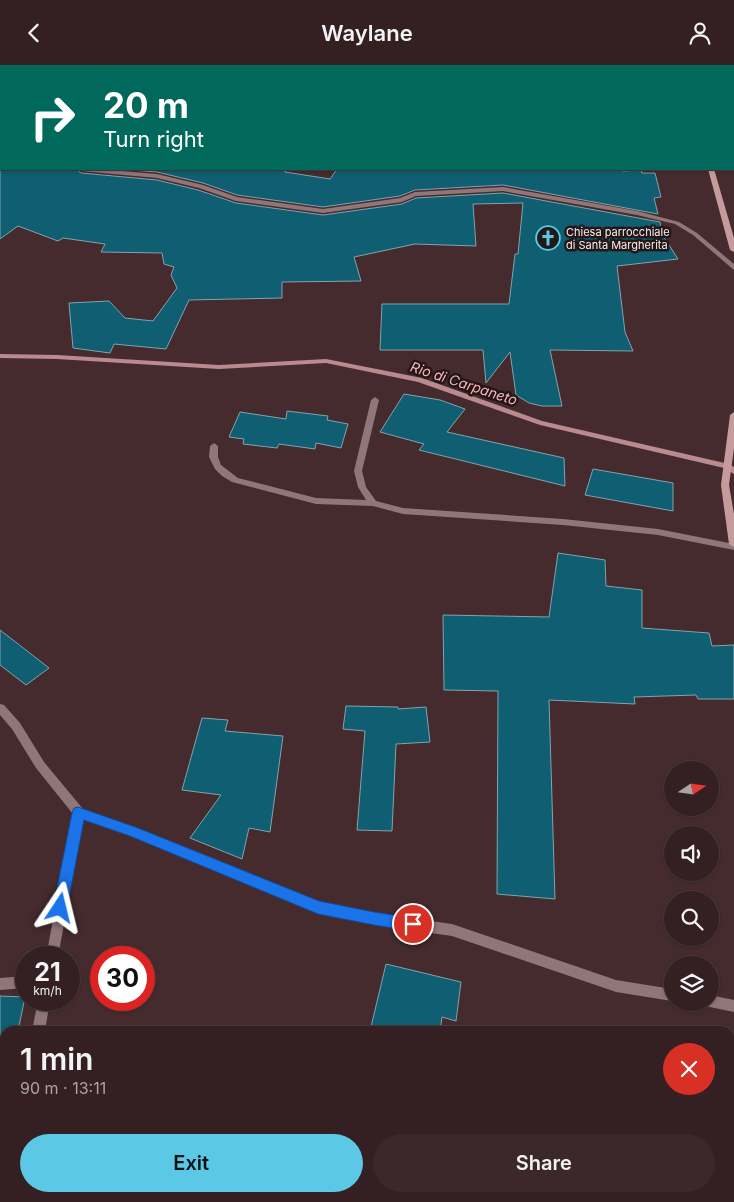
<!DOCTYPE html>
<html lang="en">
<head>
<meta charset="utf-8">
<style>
  :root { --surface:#342022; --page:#3c282a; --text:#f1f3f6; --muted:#a9a3a5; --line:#4e3e40; --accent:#5bc8e6 }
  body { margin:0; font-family:Inter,sans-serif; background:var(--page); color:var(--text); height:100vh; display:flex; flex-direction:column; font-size:19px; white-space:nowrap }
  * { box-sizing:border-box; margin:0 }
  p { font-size:16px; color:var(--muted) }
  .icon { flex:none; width:28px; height:28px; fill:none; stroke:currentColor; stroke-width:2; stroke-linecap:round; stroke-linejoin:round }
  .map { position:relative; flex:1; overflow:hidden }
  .panel { position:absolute; left:0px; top:961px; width:735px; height:176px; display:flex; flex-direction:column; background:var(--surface); border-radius:15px 15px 0 0; box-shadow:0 1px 4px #0004,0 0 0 1px var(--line) }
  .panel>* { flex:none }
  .top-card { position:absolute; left:0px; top:0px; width:735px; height:105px; box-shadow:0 1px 4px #0004,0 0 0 1px var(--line); background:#00695c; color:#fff; overflow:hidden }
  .needle { width:32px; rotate:77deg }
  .controls { position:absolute; left:664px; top:696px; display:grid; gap:10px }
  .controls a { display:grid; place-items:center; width:55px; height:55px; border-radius:50%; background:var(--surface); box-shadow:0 1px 4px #0004,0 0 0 1px var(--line); font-size:25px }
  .speed { position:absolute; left:15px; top:881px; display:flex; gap:10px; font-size:25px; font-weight:700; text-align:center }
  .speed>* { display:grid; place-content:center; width:65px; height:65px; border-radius:50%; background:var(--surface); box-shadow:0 1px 4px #0004,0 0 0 1px var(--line); line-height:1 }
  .speed small { font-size:12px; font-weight:400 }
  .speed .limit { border:8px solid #d22; background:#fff; color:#111 }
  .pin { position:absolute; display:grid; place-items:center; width:42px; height:42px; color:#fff; margin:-21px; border:2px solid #fff; border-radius:50%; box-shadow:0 1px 5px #0007 }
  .me { position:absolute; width:55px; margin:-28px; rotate:10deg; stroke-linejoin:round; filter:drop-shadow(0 0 4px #0008) }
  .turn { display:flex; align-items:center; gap:18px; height:105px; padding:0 20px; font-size:22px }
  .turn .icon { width:65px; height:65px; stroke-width:2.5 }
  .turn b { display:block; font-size:35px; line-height:42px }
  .round { display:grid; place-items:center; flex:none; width:52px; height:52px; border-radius:26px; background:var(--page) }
  .overview { display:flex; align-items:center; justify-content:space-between; height:85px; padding:0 20px }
  h1 { font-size:30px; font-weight:600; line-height:38px }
  .primary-button { display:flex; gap:10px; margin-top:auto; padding:10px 20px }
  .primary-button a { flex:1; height:58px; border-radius:30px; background:var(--accent); color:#111; font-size:20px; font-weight:600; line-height:58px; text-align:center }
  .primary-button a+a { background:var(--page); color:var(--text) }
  header { display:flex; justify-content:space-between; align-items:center; height:65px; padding:0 20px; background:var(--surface); font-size:22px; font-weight:600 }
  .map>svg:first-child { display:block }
</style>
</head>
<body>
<header><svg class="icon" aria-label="back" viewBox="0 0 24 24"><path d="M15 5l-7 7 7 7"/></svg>Waylane<svg class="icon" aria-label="person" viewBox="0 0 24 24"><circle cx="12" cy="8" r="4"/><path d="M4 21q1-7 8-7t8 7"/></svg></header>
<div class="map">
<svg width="734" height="1137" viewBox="0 0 734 1137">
  <rect width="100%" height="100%" fill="#452b2e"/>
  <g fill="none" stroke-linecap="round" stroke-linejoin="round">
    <path fill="#b98b8f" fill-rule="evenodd" d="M0,289L57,290L219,300L326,294L422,313L542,356L729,399L734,402V409L724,403L540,360L418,317L326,298L219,304L57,294L0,293Z"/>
  </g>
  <path fill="#0f5e71" stroke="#83a3ad" d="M0,104H76L81,108L157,115L198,125L236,138L323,150L402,139L416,133L503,128L660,157L662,169L678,194L617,201L625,267L633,286L550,285L562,341H542L529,338L516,330L510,287L486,318L483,285H380L382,239H509L515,189H518L523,138L473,139L476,181L415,179L354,192L361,216L282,217V233L189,235L166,284L114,279L110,288L73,283L69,238L109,236L125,253L153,256L177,223L171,210L174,202L164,199L162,188L101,187L105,179L63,173L58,176L18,161L0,174Z
    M118,104H286L285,107L330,114L337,104H620L623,106L641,105L642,108H655L661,132L654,133L658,149L503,120L415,125L400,131L323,142L237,130L203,118L157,107Z
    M404,329L440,335L465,344L447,367L564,393L565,421L419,385L424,379L380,367Z
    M287,346L328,351L327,355L348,359L341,383L316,378L315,384L279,379L277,383L243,379L244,374L229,372L240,347L286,354Z
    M593,404L673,418V446L585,430Z
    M558,488L605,495L606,521L642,525V563L709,568L712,581L734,580V634H698L696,630L634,632L635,639L549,635L555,834L497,829L498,626L444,625L443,550L549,552Z
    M0,565L22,582L49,603L26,620L0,600Z
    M346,641L398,642V644L426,642L430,677L396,679L392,766L357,765L365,666L343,664Z
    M202,653L228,655L225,666L283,671L270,767L249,763L242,794L190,773L221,730L182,725Z
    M386,899L461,917L456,956L442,952L440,966H370Z
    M0,931L25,932L18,966H5V1001L0,1000Z"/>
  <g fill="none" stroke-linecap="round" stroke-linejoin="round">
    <path fill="#917678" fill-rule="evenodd" d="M78,104H99L157,109L203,120L237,132L323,144L400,133L415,127L503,122L637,146L679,157L697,168L734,199V205L693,170L675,159L637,150L503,126L416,131L402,137L323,148L236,136L199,123L157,113L81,106Z
      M375,332L379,335L362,406L366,422L376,436L403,443L563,454L658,464L734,479V485L658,470L563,460L403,449L373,441L316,439L232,417L222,411L215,404L209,392L210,381L214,378L218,381V392L221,400L238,413L316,433L366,435L358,422L354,406L371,335Z
      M0,639L4,640L20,658L44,697L83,744L137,763L318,836L374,848L452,859L616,915L672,924V936L616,927L452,871L374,860L318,848L130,771L83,755L58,892H46L73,749L36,703L12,664L0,650Z
      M26,911V923L0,925V913Z
      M710,930L734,935V947L705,941L704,938H710Z
      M38,935H50L45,966H32Z
      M19,1132H33V1137H19Z"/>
    <path fill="#c69b9e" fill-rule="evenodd" d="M681,0H687V1H681Z
      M708,104H714L734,173V187L730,185Z
      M734,347V383L729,420L734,449V482L729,479L721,420L730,350Z"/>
  </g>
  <path fill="#1a73e8" stroke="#114b97" d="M78,742L138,763L319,836L374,847L413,853L418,855L420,859L418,864L413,866L374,860L318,849L130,771L84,755L67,843L65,848L60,849L56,848L53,843L72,748L74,743Z"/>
  <defs>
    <g id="church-ring" transform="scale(1.25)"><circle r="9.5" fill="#231818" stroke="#5bc8e6" stroke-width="1.5"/><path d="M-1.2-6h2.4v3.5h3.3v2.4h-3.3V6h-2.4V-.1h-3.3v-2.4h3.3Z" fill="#5bc8e6"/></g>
  </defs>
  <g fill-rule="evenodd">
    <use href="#church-ring" x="548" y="173"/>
  </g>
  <g text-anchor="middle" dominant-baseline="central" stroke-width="5" stroke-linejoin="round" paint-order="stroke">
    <g font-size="11" fill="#fcebec" stroke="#231818" text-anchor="start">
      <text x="566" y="167">Chiesa parrocchiale<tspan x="566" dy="13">di Santa Margherita</tspan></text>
    </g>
    <g font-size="14" font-style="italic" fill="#feb5bb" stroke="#231818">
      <text transform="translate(464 318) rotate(18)">Rio di Carpaneto</text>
    </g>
  </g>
</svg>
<div class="controls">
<a><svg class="needle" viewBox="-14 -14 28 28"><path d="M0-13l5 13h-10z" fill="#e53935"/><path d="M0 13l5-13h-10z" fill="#a9a3a5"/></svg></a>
<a><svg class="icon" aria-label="sound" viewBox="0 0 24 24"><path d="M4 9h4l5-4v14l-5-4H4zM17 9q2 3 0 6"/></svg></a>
<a><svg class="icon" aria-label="search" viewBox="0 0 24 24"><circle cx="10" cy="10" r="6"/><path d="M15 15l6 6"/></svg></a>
<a><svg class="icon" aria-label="layers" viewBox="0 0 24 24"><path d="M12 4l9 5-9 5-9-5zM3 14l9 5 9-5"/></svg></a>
</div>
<div class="speed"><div>21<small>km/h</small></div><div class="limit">30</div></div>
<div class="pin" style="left:413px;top:859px;background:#d93025"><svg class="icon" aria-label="arrive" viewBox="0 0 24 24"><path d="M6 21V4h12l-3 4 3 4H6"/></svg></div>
<svg class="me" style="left:60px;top:843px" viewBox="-20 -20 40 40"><path d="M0-17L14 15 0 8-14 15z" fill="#1a73e8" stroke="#fff" stroke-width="4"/></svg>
<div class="top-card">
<div class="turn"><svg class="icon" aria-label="right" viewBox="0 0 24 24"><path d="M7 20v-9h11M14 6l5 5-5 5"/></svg><div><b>20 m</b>Turn right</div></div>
</div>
<section class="panel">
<div class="overview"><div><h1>1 min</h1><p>90 m · 13:11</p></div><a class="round" style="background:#d93025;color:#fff"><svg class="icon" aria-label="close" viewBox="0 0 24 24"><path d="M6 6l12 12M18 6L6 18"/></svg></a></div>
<div class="primary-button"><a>Exit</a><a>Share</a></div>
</section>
</div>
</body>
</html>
